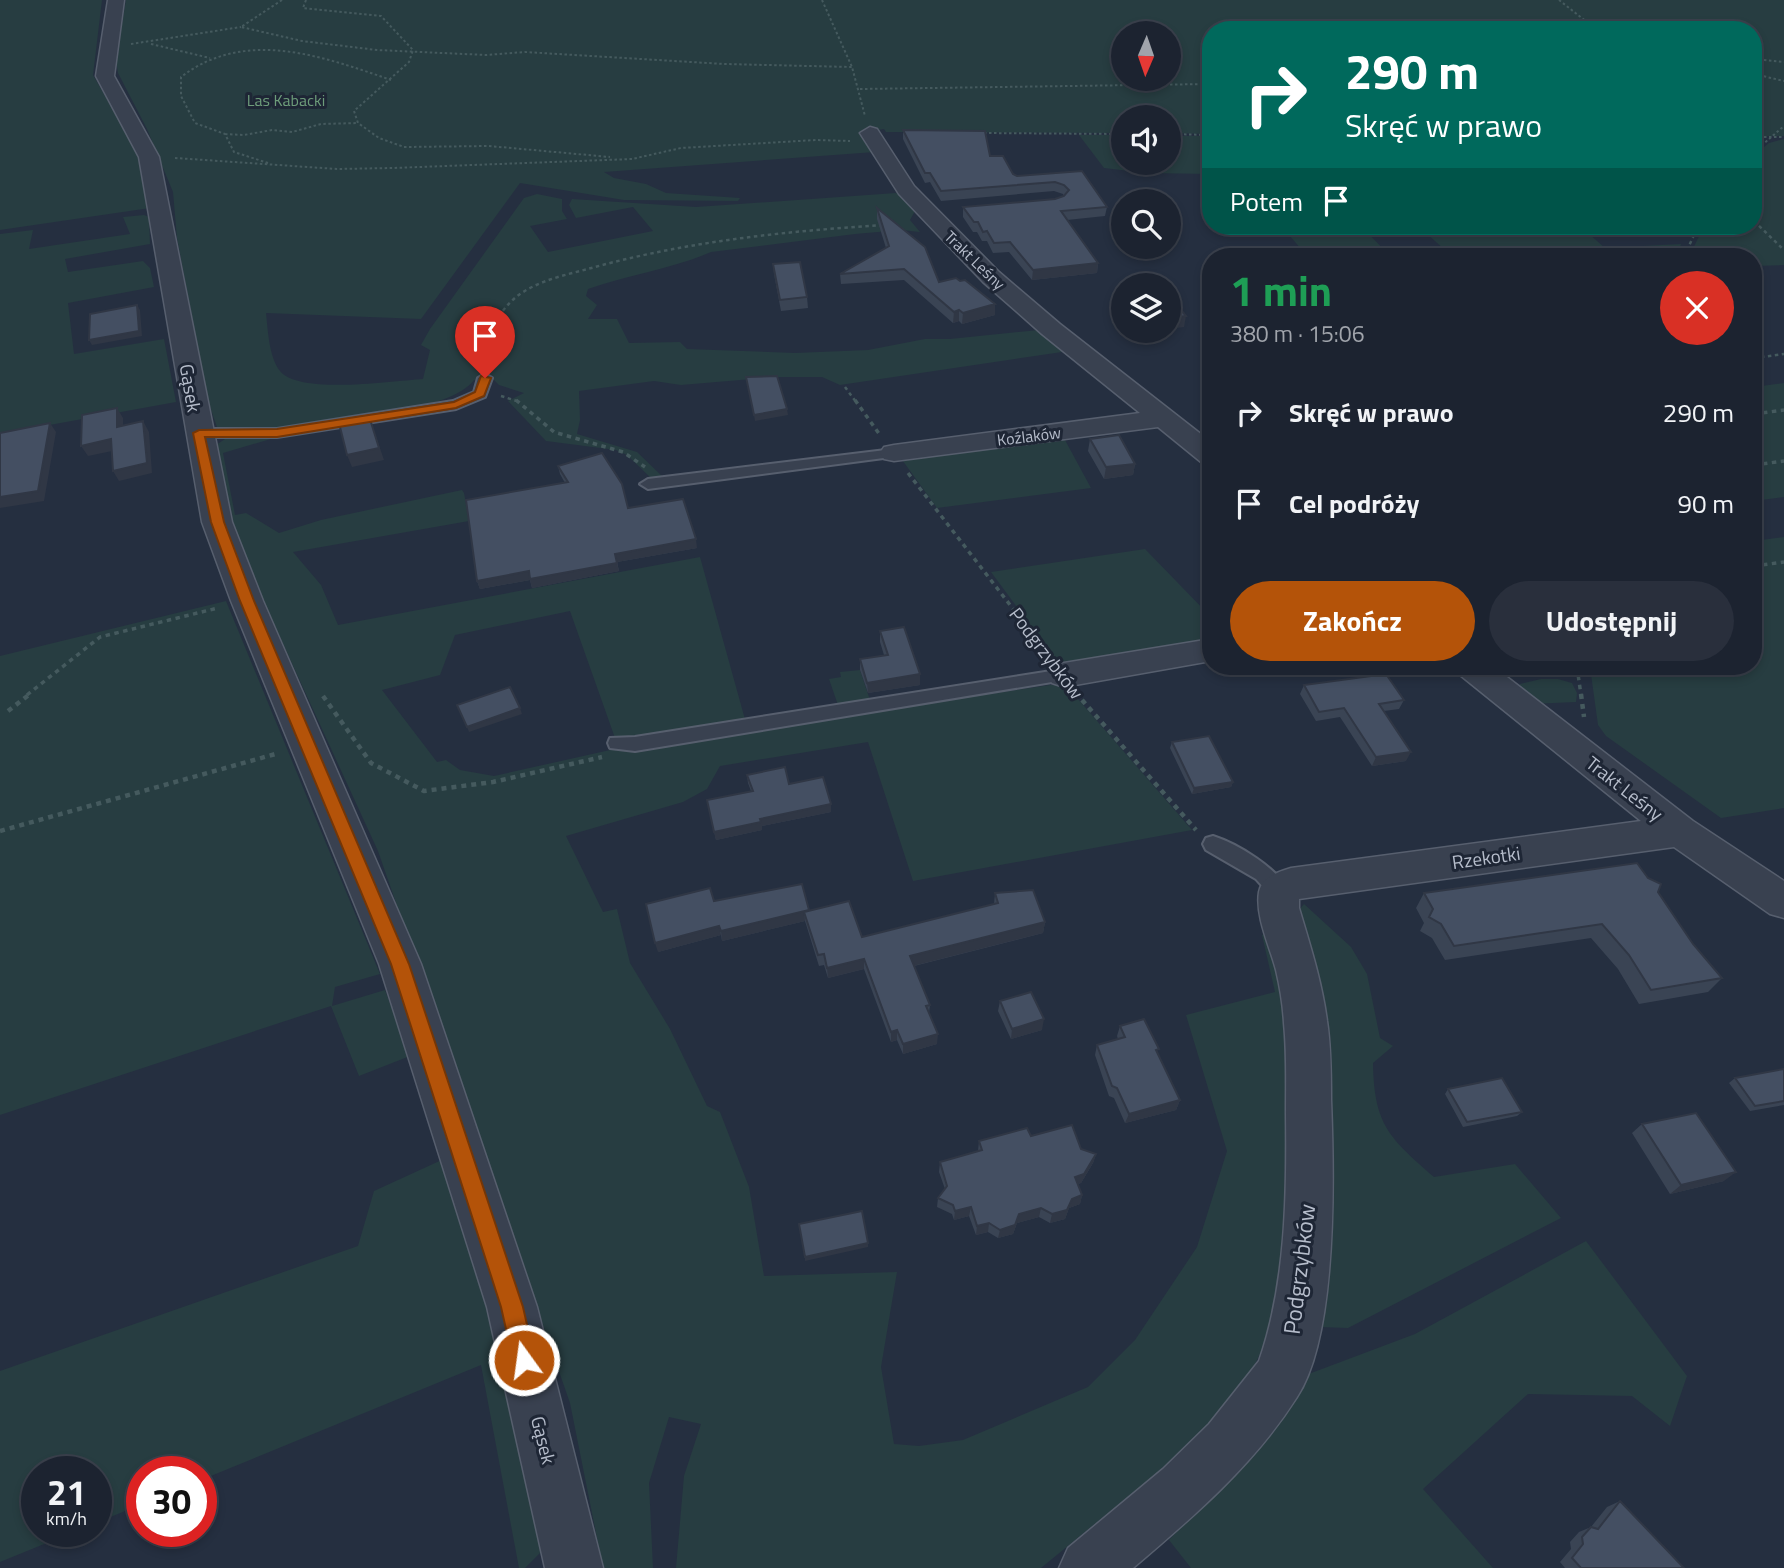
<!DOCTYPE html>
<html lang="pl">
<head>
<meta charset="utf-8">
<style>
  :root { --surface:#1c2330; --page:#292f3c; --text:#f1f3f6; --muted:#a0a4ab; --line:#3a404c; --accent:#b45309 }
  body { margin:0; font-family:"Titillium Web",sans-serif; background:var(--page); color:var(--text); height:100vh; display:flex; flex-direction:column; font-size:26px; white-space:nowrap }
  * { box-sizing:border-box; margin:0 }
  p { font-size:23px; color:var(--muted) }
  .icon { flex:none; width:38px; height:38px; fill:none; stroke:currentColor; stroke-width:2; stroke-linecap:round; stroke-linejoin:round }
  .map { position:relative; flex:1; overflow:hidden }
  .panel { position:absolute; left:1202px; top:248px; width:560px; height:427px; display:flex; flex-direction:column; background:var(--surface); border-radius:28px; box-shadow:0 4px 10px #0003,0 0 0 2px var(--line) }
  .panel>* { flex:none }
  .top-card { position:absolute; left:1202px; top:21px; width:560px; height:214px; border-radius:28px; box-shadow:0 4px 10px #0003,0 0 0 2px var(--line); background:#00695c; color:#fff; overflow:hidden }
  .needle { width:46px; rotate:182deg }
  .fabs { position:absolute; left:1111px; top:21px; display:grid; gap:14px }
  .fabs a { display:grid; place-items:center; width:70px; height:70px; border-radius:50%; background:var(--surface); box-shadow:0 4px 10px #0003,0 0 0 2px var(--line); font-size:35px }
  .speed { position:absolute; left:21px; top:1456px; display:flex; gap:14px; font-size:35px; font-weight:700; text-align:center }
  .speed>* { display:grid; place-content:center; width:91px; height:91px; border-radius:50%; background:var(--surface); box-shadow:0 4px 10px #0003,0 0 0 2px var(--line); line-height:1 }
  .speed small { font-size:18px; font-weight:400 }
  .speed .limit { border:10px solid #d22; background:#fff; color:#111 }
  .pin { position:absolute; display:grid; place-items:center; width:60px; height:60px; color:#fff; margin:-72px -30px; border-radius:50% 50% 50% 0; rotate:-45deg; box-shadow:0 0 7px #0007 }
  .pin .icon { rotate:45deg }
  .me { position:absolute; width:77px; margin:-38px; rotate:346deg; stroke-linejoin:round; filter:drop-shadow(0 0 5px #0008) }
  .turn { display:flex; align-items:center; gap:24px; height:147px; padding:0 28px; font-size:32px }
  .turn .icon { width:91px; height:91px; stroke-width:2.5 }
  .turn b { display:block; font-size:49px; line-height:60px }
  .then { display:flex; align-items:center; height:66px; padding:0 28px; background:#0003; gap:14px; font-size:26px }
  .round { display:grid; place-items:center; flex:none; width:74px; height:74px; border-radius:37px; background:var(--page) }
  .overview { display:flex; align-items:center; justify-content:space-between; height:119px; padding:0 28px }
  h1 { font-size:42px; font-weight:700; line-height:52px; color:#1e9e55 }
  .primary-button { display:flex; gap:14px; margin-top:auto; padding:14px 28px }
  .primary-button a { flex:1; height:80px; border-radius:42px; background:var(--accent); color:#fff; font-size:28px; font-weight:700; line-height:80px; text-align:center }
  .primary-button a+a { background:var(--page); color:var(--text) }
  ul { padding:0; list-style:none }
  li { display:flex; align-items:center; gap:21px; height:91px; padding:0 28px }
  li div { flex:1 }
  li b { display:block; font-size:26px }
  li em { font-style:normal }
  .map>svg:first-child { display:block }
</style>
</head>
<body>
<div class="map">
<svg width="1784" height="1568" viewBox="0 0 1784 1568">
  <rect width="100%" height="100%" fill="#252f40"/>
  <path fill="#273d41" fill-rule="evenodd" d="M0,0H102L93,75L127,134L143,168L150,208L0,230Z
    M126,0H1784V136H1754V30H1211V134L1169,133V117H1124L1123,133L886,132L884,129L864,132L875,152L604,172L614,178L646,184L666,193L740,198L738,201L624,200L520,183L421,319L266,313C268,331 269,357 280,371C299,395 392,381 423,379L430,350L421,345L430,329L524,198L537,194L562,199V211L567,219L530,226L548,252L653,231L633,207L576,218L569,205L572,199L696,207L896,193L901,194L915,211L910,220L920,232L901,230L855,234L711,252C672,269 628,275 588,289L586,296L597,305L588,319H617L629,343L680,342L687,349L795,353L868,350L925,339H950L1039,330L1062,352L840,385L822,377H777L681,385L654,381L579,391L580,420L577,434L637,452L664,478L652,479L627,455L616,450L546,441L508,401L524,393L499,385L494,380H474C446,419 267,430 218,430L208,401L177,238L173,192L147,129L118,73L116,60ZM1124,33H1169V79H1124Z
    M1079,135H1123L1124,163H1169V136H1211V174L1147,173L1104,168Z
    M1784,139V265L1754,266V257H1689L1704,226H1754V155L1769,143Z
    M144,215L149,217L150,244L65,259L68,272L143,261L150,268L154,287L68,303L74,354L164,339L176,402L0,434V234L33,230L29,249L130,234L123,217Z
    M1286,226H1376L1363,228L1391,257H1308L1283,228Z
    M1418,226H1580L1605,248L1681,244L1677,257H1453Z
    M1784,383V497L1754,501V387Z
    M272,436L274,438L223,453L235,515L246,513L279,533L321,520L462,490L464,493L469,521L293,552L321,585L338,625L700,557L746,723L633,740L615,738L570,611L455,635L440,675L382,690L437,762L446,760L460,770L494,776L619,748L1064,683L1192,830L913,881L868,742L720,766L707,789L683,802L566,836L603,912L617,909L630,963L670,1029L707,1106L720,1112L749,1187L764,1276L897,1272L881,1367L894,1444L919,1446L963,1440L1088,1387L1135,1340L1197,1247L1227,1151L1186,1015L1275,992L1262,935L1273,932L1289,997L1282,1276L1270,1334L1242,1390L1196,1441L1041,1568H676L684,1476L701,1424L669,1417L649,1483L653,1568H603L570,1403L378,851L261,596L235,533L216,445L225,439Z
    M1051,436L1065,440L1091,488L937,508L900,457Z
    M1784,537V808L1721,818L1606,736L1598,725L1590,667H1754V541Z
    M1145,549L1211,617V645L1063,669L991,572Z
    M226,601L380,974L335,987L332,1006L385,990L410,1056L359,1076L331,1006L0,1115V656Z
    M860,670L871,703L839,708L829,679L841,677L840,672Z
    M1541,679H1558L1572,683L1577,693L1576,702L1530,704L1518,691L1520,684Z
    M1304,904L1351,947L1367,974L1380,1038L1393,1046L1373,1063C1374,1126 1390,1138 1434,1177L1515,1164L1561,1218L1348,1328L1319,1327L1292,918Z
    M446,1158L471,1233L542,1551L525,1568H519L481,1365L201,1480V1472H142V1504L96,1523V1472H37V1531H76L0,1562V1371L358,1246L374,1191Z
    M1586,1241L1687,1376L1670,1426L1632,1396L1528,1394L1423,1489L1493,1568H1191L1169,1540L1288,1411L1306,1375L1415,1334Z"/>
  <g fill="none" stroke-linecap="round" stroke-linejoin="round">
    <g stroke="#575f6e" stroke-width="4">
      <path id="service" d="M485,374L492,378L485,397L456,409L277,437H199L192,433L199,429H277L453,401L474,392L478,378Z
        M894,449L899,450L901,453L899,456L648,489L640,484L648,479Z
        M1064,669L1073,675L1070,679L635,751L610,748L608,743L610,738L635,737Z
        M1213,836C1238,844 1277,868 1289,891L1286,897L1279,899L1272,897L1256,879L1206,850L1203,844L1206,838Z"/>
    </g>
    <g stroke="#575f6e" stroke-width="3">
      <path id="minor" d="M108,0H124L114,76L159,157L232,522L263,601L421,964L537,1307L603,1568H545L487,1307L379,964L231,601L202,522L139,157L96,76Z
        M870,127L877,129L914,186L999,272L1060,324L1211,442V464L1201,462L1158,427L894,461L884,459L880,453L884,447L894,445L1140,413L1042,334L983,282L899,194L860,133Z
        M1211,639V661L1064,687L1052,683L1047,675L1052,667L1064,663Z
        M1455,667H1494L1693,821L1784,881V918L1770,914L1674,847L1299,899V908C1310,945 1322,982 1327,1021C1331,1047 1331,1074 1331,1100C1334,1174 1338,1335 1297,1397C1254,1465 1193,1517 1133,1568H1059L1068,1548L1163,1469L1209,1424L1259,1361C1286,1284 1287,1194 1286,1113C1286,1083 1287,1053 1284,1023C1283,1005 1280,987 1276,970C1270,947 1255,916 1259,892C1262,877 1278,872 1291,868L1641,821L1460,675Z"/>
    </g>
    <path stroke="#455a5e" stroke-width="2" stroke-dasharray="2.5 2.5" stroke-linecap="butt" d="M282,0L241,27L302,41L377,50L486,55L525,52L724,64L852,67
      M306,0L303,8L381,16L413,50L409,62L354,111L358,123L379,138L404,147L489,146L610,157
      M822,0L852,67L865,116
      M1559,0L1597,30
      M131,44L241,27
      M151,44L210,58
      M1754,59L1784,62
      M1754,74L1784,81
      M860,89L1211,84
      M979,133L1124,134
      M225,134L244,135L272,130L292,132L321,124L358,123
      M1169,134L1211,135
      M1754,137H1784
      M1754,152L1784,126
      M175,158L337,169L393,168L632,159L681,148L816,140L850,141
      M268,163L234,152L225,134L195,123L181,96V77C245,28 322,56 391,80"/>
    <path stroke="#455a5e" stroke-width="2.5" stroke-dasharray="3.5 3.5" stroke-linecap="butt" d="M1754,221L1784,250
      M1684,257L1698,226
      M1754,358L1784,354
      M485,363C486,336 498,310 520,294C542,279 570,274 595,267C690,241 787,231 885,225
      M845,387L856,402
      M501,396L520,402"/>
    <path stroke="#455a5e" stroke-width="3.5" stroke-dasharray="4.5 4.5" stroke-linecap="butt" d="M516,400L554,432L623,452L645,467
      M855,400L880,435
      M1754,414L1784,410
      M1754,465L1784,461
      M908,473L1048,654
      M1754,566L1784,562
      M1577,667L1581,695
      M1522,670L1577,671
      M27,695L100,637L218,608"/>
    <path stroke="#455a5e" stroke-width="4.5" stroke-dasharray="5 5" stroke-linecap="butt" d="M1581,694L1584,717
      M323,696L371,763L424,791L493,782L602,757
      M1082,700L1196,830
      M8,711L30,694
      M0,831L279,753"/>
    <use href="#service" fill="#394150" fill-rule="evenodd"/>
    <use href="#minor" fill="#394150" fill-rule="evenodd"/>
  </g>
  <path fill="#3a4454" d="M903,130L990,156L1017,176L1082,171L1107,207L1105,216L1067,220L1098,263L1097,273L1032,280L1009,252L993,253L987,241H982L977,232H973L963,217V207L1055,199L1064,196L1063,194L1054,191L941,201L930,182L925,183L903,139Z
    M877,208L939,282L995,304V315L962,324L959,321L953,323L904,280L841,284L840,274L886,248L877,219Z
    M773,264L807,297L808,308L781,311L774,274Z
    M1090,439L1135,464L1133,475L1104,479L1088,451Z
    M558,466L628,508L697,548L617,562L619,571L532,588L530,580L480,589L477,581L565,483L560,474Z
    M880,631L920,685L868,693L860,670V659L884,655L880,642Z
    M1304,685L1404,700L1399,709L1384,711L1406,761L1372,766L1340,717L1316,721L1300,694Z
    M1172,742L1233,782L1231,787L1192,794L1170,748Z
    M747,775L789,784L831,804V812L762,826V830L716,840L707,800L751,791L748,783Z
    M1658,892L1693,944L1722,978L1708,992L1639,1004L1618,969L1591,938L1445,960L1432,938L1420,931L1424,923L1416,908L1424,893Z
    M995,893L1045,922L1043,933L914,966L930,1005L929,1013L937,1044L903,1054L897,1040L891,1042L864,969L828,978L824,965L819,966L805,921L722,941L721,935L658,952L714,901L809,911L862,937L994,904Z
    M1000,1001L1042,1030L1011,1039L998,1011Z
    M1120,1026L1157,1054L1180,1100L1176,1110L1125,1123L1114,1098L1109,1096L1095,1055L1097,1045L1118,1039L1117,1036Z
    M1784,1069V1105L1750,1111L1729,1083L1735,1078Z
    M1448,1089L1522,1112L1517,1116L1463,1127L1445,1094Z
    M1642,1124L1724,1181L1670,1194L1632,1133Z
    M1031,1136L1081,1149L1096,1154L1093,1163L1081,1183L1078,1184L1082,1195L1080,1204L1069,1208L1065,1219L1050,1223L1039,1217L1017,1223L1013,1234L998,1238L988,1232L976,1235L969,1216L954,1220L952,1214L937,1207L938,1198L945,1189L939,1172L940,1162L978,1151L979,1141Z
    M1620,1501L1684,1568H1565L1560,1562L1571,1549L1570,1542L1579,1532L1591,1527L1607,1507Z"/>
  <path fill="#303745" d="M1098,263L1097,273L1032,280L1033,270Z
    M995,304V315L962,324L963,313Z
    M137,305L140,310L142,336L92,345L89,340Z
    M959,310V321L953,323L954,312Z
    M1186,316L1184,327L1169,329V318Z
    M117,408L123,418V437L117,427Z
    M787,409L788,415L755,421L754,415Z
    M369,416L384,460L352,467L347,455Z
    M143,421L149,432L152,473L119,481L113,471Z
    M50,423L56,432L44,501L0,508V497Z
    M111,439L117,450L88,456L81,446Z
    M1135,464L1133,475L1104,479L1106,467Z
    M696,539L697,548L617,562L615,554Z
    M617,563L619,571L532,588L530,580L480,589L477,581L529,571Z
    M920,674V685L868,693L867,683Z
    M520,708L522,714L469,732L467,727Z
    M1411,752L1406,761L1372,766L1376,757Z
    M1233,782L1231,787L1192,794L1194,788Z
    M831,804V812L762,826V830L716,840L714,832L760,819Z
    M809,910L804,912L805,921L722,941L721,931Z
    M1045,922L1043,933L909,967L910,956Z
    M719,926L721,935L658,952L655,943Z
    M864,959V969L828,978L827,968Z
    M1044,1019L1042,1030L1011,1039L1012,1029Z
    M897,1030V1040L891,1042V1032Z
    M938,1034L937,1044L903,1054V1044Z
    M1180,1100L1176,1110L1125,1123L1129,1114Z
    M1096,1154L1093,1163L1081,1183L1072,1186L1075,1177Z
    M1736,1172L1724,1181L1670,1194L1681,1185Z
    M1082,1195L1080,1204L1069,1208L1065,1219L1050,1223L1052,1214L1072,1199Z
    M971,1207L969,1216L954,1220L955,1211Z
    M1041,1208L1039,1217L1017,1223L1013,1234L998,1238L1000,1230L1019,1214Z
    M989,1223L988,1232L976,1235L977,1226Z
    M868,1243V1247L805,1261V1257Z"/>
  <path fill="#444f62" stroke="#303745" stroke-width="2" d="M903,130L985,131L990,156H1003L1013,174L1017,176L1082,171L1107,207L1061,211L1098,263L1033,270L1010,242L994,243L987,231L983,232L978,222H974L963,207L1055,199L1064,196L1069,190L1064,185L1055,182L941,191L930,173H925Z
    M877,208L925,247L939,282L956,278L960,281L965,280L995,304L963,313L959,310L954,312L904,269L840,274L889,246Z
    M800,262L807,297L780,300L773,264Z
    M1169,295L1186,316L1169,318Z
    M137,305L139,331L89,340L90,314Z
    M777,376L787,409L754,415L746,377Z
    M117,408V427L143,421L147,463L113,471L111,439L81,446L82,415Z
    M369,416L379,448L347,455L339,423Z
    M50,423L38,491L0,497V433Z
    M1119,435L1135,464L1106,467L1090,439Z
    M602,453L622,484L628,508L683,499L696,539L615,554L617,563L530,579L529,571L477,581L466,500L568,482L558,466Z
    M904,627L920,674L867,683L860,659L888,655L880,631Z
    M1386,674L1404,700L1379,704L1411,752L1376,757L1344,708L1319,712L1304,685Z
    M510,687L520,708L467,727L457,705Z
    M1209,736L1233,782L1194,788L1172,742Z
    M785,767L789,784L823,777L831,804L760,819L761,822L714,832L707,800L753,791L747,775Z
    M1637,863L1648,878L1661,884L1658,892L1693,944L1722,978L1651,990L1629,955L1602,924L1454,946L1441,924L1429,917L1433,909L1424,893Z
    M802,884L809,910L721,931L719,926L655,943L646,904L710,888L714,901Z
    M1033,890L1045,922L910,956L930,1005L926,1006L938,1034L903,1044L897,1030L891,1032L864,959L827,968L824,954L818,955L804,912L849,901L862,937L998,903L995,893Z
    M1031,992L1044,1019L1012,1029L1000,1001Z
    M1144,1019L1159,1049L1156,1050L1180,1100L1129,1114L1117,1088L1112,1086L1097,1045L1125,1037L1120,1026Z
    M1784,1069V1101L1755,1106L1735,1078Z
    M1502,1078L1522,1112L1467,1122L1448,1089Z
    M1696,1113L1736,1172L1681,1185L1642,1124Z
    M1072,1125L1081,1149L1096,1154L1084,1174L1075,1177L1082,1195L1072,1199L1067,1210L1052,1214L1041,1208L1019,1214L1015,1225L1000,1230L989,1223L977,1226L971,1207L955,1211L953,1205L938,1198L947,1186L940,1162L982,1150L979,1141L1027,1128L1031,1136Z
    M862,1211L868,1243L805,1257L799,1224Z
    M1620,1501L1684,1568H1581L1572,1558L1583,1544L1582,1537L1591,1527L1598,1529Z"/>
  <path fill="#b45309" stroke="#753606" stroke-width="2" d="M481,376L491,378L484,396L456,408L277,437H205L224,522L254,601L409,964L523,1307L535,1360L532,1368L524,1371L516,1368L513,1360L501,1307L391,964L240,601L211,522L193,433L199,430L277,429L454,402L475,392Z"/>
  <g text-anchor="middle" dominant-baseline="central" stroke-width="6" stroke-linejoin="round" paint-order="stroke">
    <g font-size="16" fill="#6d9c7a" stroke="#1e2635">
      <text x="286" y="100">Las Kabacki</text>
    </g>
    <g font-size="16" fill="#b6bdcb" stroke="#1e2635">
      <text transform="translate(975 260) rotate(44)">Trakt Leśny</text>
      <text transform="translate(1029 436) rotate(-7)">Koźlaków</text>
    </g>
    <g font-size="19" fill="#b6bdcb" stroke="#1e2635">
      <text transform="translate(191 388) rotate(80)">Gąsek</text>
      <text transform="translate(1047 653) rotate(53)">Podgrzybków</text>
      <text transform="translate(1625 788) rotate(38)">Trakt Leśny</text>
      <text transform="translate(1486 857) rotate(-8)">Rzekotki</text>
      <text transform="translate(544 1440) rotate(76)">Gąsek</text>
    </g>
    <g font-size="23" fill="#b6bdcb" stroke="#1e2635">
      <text transform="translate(1299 1269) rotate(-83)">Podgrzybków</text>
    </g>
  </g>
</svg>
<div class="fabs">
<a><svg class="needle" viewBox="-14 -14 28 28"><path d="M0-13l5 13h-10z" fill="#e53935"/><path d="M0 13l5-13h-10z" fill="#a0a4ab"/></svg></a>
<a><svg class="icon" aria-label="sound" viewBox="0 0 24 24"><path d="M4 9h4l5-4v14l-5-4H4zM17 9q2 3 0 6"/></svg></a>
<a><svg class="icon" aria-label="search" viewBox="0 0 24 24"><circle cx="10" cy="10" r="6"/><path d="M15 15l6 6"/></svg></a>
<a><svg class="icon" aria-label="layers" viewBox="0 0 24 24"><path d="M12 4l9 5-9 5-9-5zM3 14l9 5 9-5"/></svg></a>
</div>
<div class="speed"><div>21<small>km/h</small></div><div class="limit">30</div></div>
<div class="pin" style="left:485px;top:378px;background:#d93025"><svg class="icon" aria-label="arrive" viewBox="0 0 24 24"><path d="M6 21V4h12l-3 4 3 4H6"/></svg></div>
<svg class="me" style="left:524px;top:1360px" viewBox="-20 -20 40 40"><circle r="17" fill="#b45309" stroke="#fff" stroke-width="3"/><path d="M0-11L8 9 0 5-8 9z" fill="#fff"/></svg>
<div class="top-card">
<div class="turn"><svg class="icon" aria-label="right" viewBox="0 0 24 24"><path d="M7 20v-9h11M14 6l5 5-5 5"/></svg><div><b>290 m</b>Skręć w prawo</div></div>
<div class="then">Potem<svg class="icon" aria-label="arrive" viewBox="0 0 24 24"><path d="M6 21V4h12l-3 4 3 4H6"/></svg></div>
</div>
<section class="panel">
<div class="overview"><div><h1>1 min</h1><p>380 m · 15:06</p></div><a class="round" style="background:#d93025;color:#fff"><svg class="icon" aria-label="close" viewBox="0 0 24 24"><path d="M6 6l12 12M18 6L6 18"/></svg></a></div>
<ul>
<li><svg class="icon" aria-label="right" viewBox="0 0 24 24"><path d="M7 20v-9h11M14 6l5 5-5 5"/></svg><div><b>Skręć w prawo</b></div><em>290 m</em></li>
<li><svg class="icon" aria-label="arrive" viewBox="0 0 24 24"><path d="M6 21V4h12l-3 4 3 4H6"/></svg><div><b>Cel podróży</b></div><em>90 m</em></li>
</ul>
<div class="primary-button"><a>Zakończ</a><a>Udostępnij</a></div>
</section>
</div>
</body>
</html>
